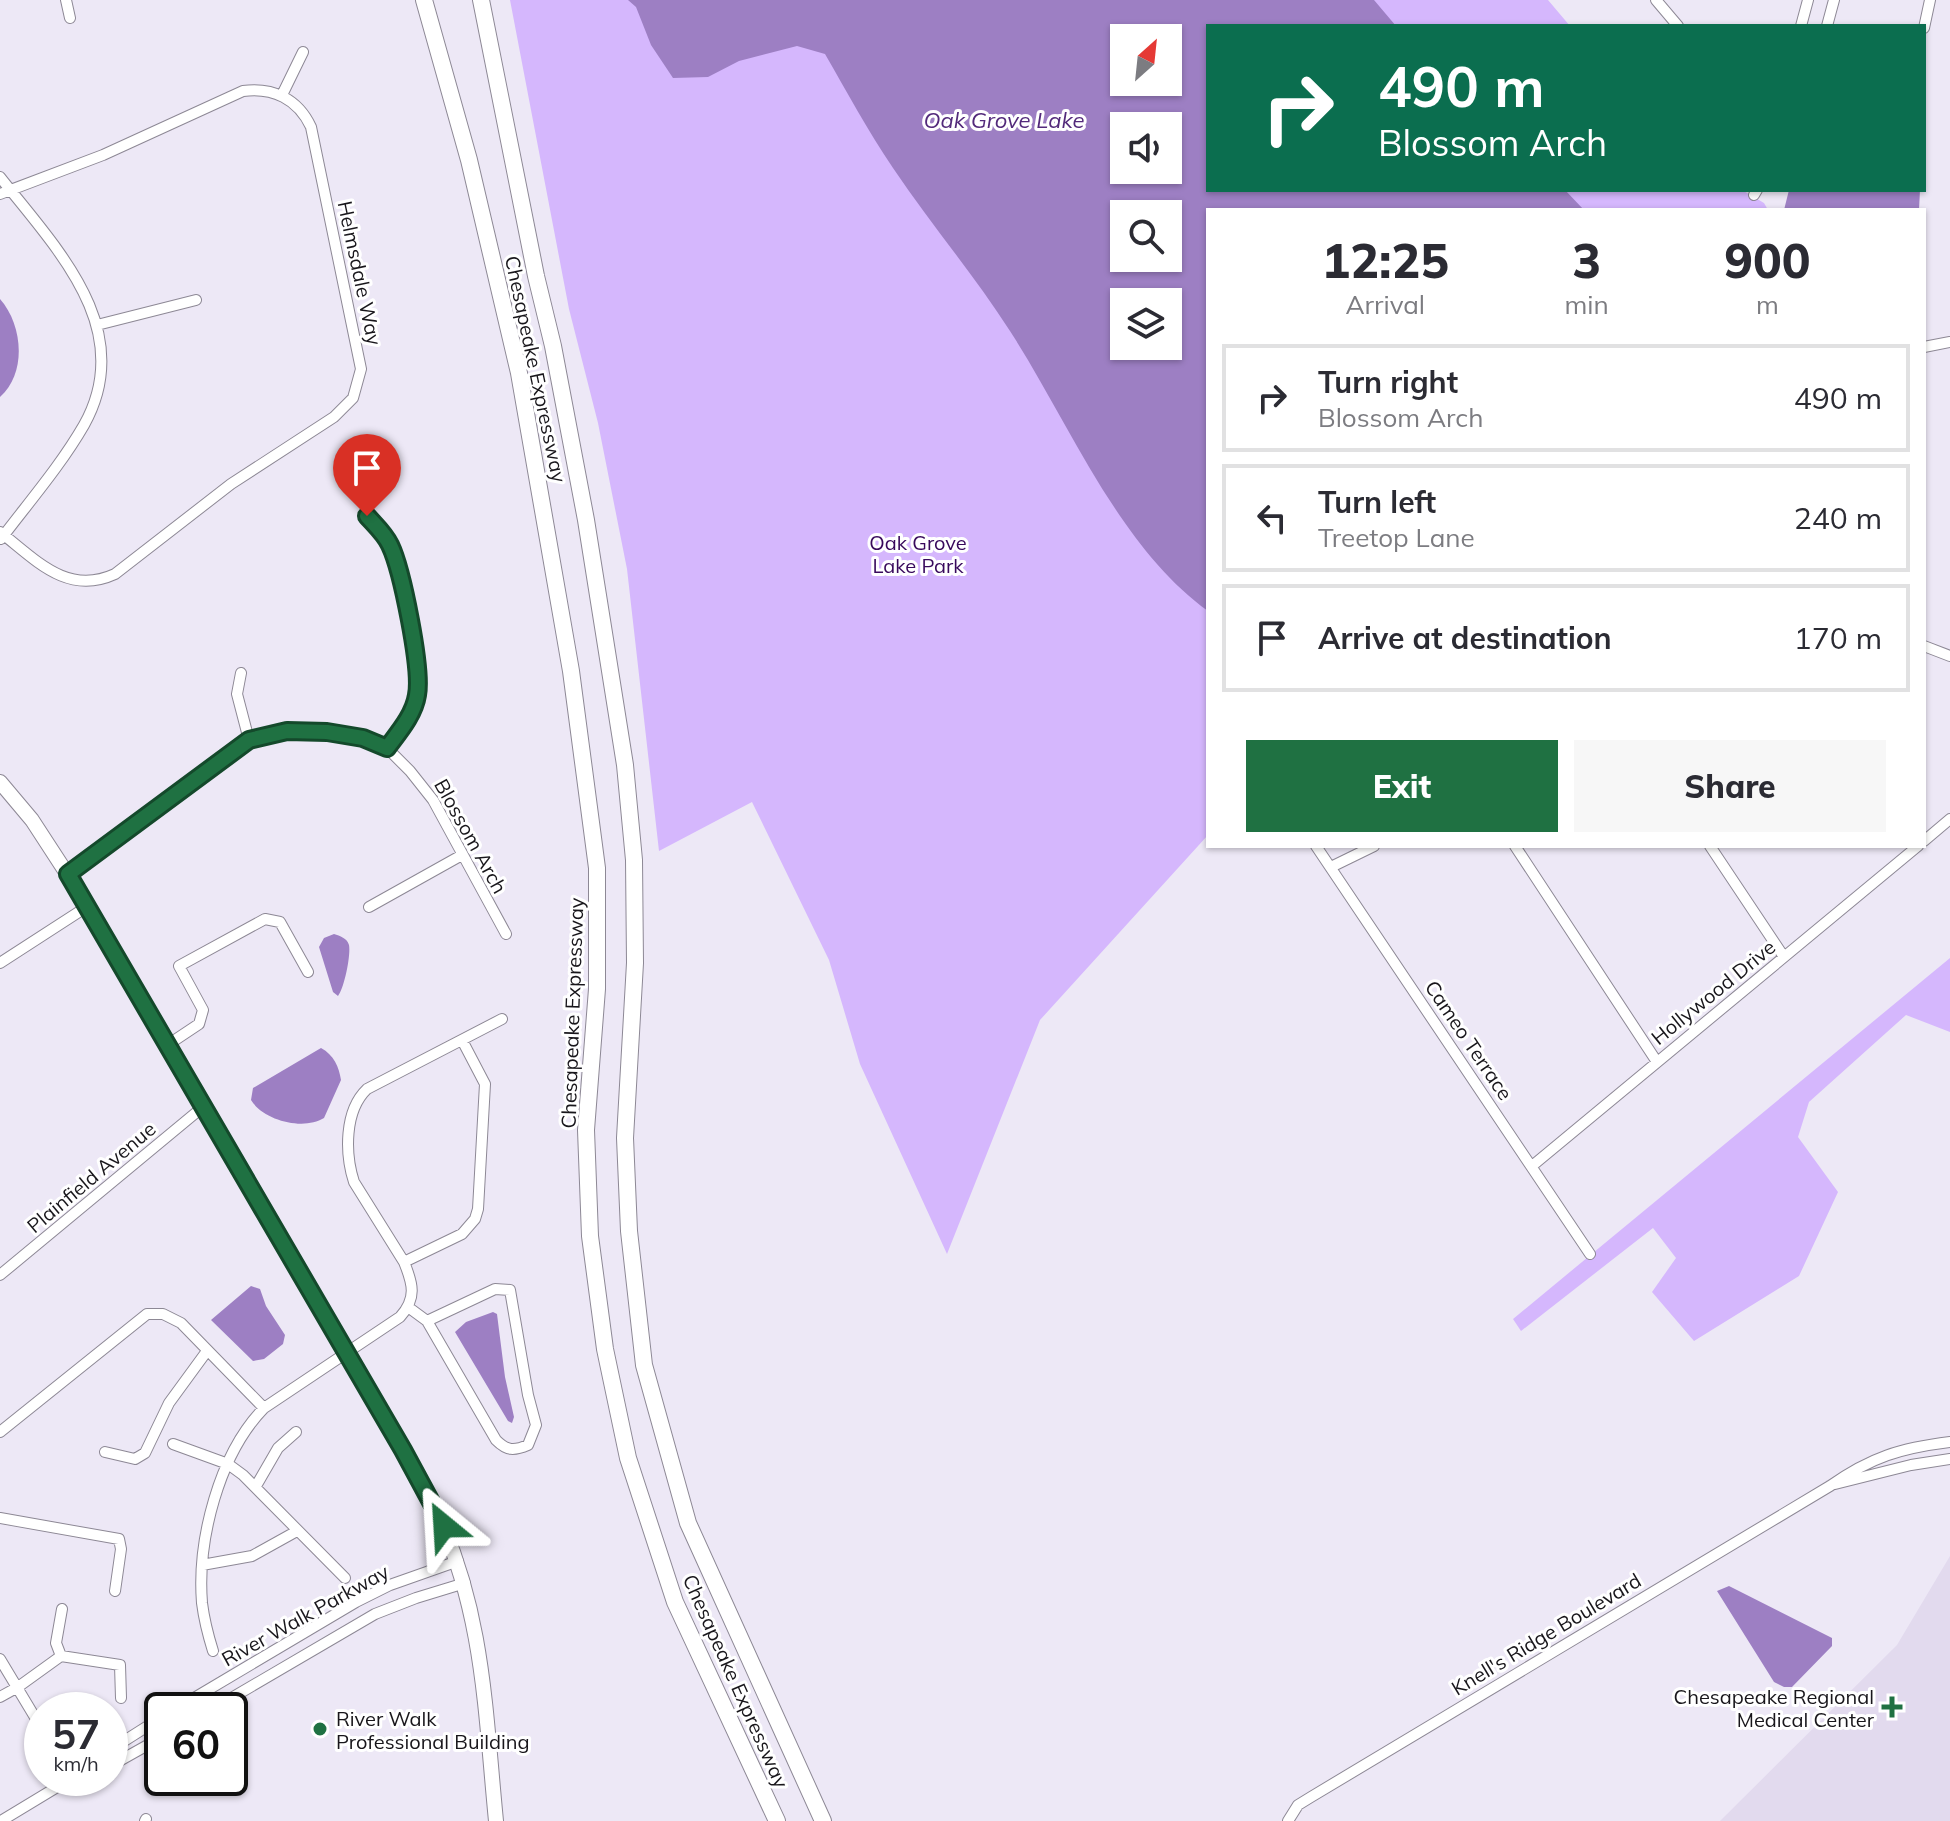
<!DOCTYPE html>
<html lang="en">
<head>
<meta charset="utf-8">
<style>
  :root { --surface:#fff; --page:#f7f7f7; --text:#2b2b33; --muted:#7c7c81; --line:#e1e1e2; --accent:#1f7142 }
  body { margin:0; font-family:Mulish,sans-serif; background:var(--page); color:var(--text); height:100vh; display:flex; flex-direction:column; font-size:30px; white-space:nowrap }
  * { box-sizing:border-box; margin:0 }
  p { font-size:26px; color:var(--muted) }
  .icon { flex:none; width:44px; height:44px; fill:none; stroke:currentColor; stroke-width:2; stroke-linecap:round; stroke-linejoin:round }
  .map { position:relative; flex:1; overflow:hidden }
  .sheet { position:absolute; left:1206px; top:208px; width:720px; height:640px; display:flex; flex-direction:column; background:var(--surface); border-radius:0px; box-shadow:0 2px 6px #0004 }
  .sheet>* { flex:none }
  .banner { position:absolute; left:1206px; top:24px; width:720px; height:168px; border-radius:0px; box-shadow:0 2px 6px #0004; background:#0b6e4f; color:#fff; overflow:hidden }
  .needle { width:52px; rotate:27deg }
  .tools { position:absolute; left:1110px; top:24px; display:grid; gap:16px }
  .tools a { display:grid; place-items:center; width:72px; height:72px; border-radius:0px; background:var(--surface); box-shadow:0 2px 6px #0004; font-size:40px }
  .speed { position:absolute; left:24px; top:1692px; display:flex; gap:16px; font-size:40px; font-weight:700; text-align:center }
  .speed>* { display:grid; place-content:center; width:104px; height:104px; border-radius:50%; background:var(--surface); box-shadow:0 2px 6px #0004; line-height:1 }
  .speed small { font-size:20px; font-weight:400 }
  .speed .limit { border:4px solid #111; border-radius:12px; background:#fff; color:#111 }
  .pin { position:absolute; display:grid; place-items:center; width:68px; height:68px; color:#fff; margin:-82px -34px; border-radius:50% 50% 50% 0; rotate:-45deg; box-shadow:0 0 8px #0007 }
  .pin .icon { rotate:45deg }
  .me { position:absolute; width:88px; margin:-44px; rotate:333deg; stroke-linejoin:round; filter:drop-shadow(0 0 6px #0008) }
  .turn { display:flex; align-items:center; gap:28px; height:168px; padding:0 40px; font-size:36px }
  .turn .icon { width:104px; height:104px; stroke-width:2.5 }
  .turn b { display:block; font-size:56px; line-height:68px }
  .eta { display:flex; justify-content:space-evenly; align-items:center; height:136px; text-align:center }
  .eta b { font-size:48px; font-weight:800; line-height:56px }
  .action { display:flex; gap:16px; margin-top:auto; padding:16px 40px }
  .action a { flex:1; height:92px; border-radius:0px; background:var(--accent); color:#fff; font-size:32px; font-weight:800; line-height:92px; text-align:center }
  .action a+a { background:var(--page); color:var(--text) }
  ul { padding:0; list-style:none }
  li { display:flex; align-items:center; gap:24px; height:108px; margin:0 16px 12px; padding:0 24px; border:4px solid var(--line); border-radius:0px }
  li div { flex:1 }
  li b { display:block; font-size:30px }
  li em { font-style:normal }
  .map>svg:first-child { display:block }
</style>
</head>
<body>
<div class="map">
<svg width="1950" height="1821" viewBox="0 0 1950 1821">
  <rect width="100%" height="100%" fill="#ede8f6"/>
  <path fill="#e2daee" d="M1950,1556V1821H1720L1897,1645Z"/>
  <path fill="#d5b7fd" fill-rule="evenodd" d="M510,0H1548L1570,26H1208V190H1742L1764,203L1768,210H1208V835L1040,1020L947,1254L860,1064L829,960L752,802L659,851L627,569L598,423L569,309ZM1124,38H1168V82H1124ZM1124,126H1168V170H1124ZM1124,214H1168V258H1124ZM1124,302H1168V346H1124Z
    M1950,958V1032L1906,1015L1809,1102L1798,1137L1838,1192L1799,1276L1694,1341L1652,1292L1676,1258L1653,1228L1521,1331L1513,1319Z"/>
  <path fill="#9d7fc3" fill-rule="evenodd" d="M628,0H1374L1396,26H1208V190H1565L1584,210H1208V611C1118,546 1069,422 1010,331C974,275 930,223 893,168C868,131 847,92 825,54L797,46L739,61L708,77L673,78L651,45L636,7ZM1168,38V82H1124V38ZM1168,126V170H1124V126ZM1168,214V258H1124V214ZM1168,302V346H1124V302Z
    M1789,190H1920L1919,210H1784Z
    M0,299C23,325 27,373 0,397Z
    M334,934C340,936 347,938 349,945C351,955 344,989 338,996L333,992L319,947L324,938Z
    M321,1048C334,1055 339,1067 341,1080L324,1118C303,1131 263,1120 251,1100L253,1088Z
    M251,1286L260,1289L266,1306L285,1335L283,1344L264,1359L253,1361L211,1320Z
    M493,1312L497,1314L498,1322L505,1377L514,1417L512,1423L508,1421L455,1332L466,1322Z
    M1729,1586L1832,1638V1646L1792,1687H1784L1774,1682L1717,1591Z"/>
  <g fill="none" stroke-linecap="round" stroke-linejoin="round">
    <g stroke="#8d8895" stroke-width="12">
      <path id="minor" d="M66,0L70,18
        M1656,0L1678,26
        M1801,26L1808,0
        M1827,26L1834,0
        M1924,28L1930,0
        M282,95L303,52
        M0,177C55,247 138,329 84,425C61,465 29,502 1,539
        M0,194L103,155L243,91C273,87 298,99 311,127L361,369L353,398L334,417L231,484L115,574C67,596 36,560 0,532
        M1754,195L1757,190
        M97,325L196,300
        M1924,347L1950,342
        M367,516C375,525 385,534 390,545C402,570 422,669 417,695C414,715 398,733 387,748
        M1924,646L1950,656
        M241,673L237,694L249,740
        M1924,841L1950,819
        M1316,846L1590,1254
        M1515,846L1657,1062
        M1710,846L1784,957
        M1331,867L1374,846
        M68,874L249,740L287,731L327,732L363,738L387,748L410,771L433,800L506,934
        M369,907L462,855
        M0,963L88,906
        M169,1044L199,1024L203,1010L179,966L265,919L280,922L308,972
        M1532,1166L1918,846
        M404,1262L354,1182C345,1154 344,1111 367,1089L502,1019
        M0,1275L204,1106
        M408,1307L427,1321L496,1440C507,1451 514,1451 528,1445L536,1425L528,1395L510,1290L495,1289L427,1321
        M0,1432L147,1314H163L181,1323L264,1408
        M173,1444L228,1464L243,1475L345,1578
        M105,1452L135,1459L145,1453L169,1403L207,1351
        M1835,1484L1911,1465L1950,1459
        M256,1486L278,1448L296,1432
        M0,1518L119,1539L121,1549L115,1591
        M202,1565L252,1556L297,1531
        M213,1651C208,1635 204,1619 202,1603C197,1540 219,1454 264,1408L400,1317C417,1298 413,1284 404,1262L462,1234L475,1219L478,1209L485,1084L463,1042
        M61,1656L56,1643L62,1609
        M0,1659L42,1729
        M0,1697L18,1687L61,1656L120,1665L121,1698
        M174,1710L356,1602L390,1585L458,1561
        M211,1710L375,1614L416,1598L465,1583
        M110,1750L162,1717
        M110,1762L121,1760L162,1737
        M1,1821L72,1778
        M145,1821L146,1819
        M1288,1821L1298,1805L1311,1797L1830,1486C1871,1457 1901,1448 1950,1442"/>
    </g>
    <g stroke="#8d8895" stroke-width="16">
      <path id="major" d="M0,782L32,820L88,906L435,1508C484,1612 485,1710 496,1821"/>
    </g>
    <g stroke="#8d8895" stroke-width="18">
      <path id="highway" d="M424,0L469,160L519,373L571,671L597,868V989L586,1130L590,1236L605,1349L628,1458L675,1602L777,1821
        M481,0L536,276L553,346L586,520L625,765L634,860L635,963L625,1138L629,1231L644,1365L688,1523L823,1821"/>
    </g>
    <use href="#minor" stroke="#fff" stroke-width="10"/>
    <use href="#major" stroke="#fff" stroke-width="14"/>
    <use href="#highway" stroke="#fff" stroke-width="16"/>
  </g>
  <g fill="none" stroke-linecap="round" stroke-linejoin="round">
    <g stroke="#14492b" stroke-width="20">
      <path id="route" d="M367,516C375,525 385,534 390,545C402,570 422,669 417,695C414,715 398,733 387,748L363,738L327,732L287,731L249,740L68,874L403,1450L444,1526"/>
    </g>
    <use href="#route" stroke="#1f7142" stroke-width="14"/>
  </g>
  <g fill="#1f7142" stroke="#fff" stroke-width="3">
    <path d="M1888 1695h8v8h8v8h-8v8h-8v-8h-8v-8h8z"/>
    <circle cx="320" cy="1729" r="8"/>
  </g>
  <g text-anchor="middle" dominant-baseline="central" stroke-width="6" stroke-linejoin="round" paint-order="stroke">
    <g font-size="20" fill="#18161b" stroke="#fff">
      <text transform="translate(360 273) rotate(78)">Helmsdale Way</text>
      <text transform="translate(536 369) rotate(78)">Chesapeake Expressway</text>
      <text transform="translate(471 836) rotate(61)">Blossom Arch</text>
      <text transform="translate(1713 992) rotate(-39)">Hollywood Drive</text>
      <text transform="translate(572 1013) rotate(-88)">Chesapeake Expressway</text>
      <text transform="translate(1469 1040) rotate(56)">Cameo Terrace</text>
      <text transform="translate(91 1177) rotate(-40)">Plainfield Avenue</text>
      <text transform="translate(305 1615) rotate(-29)">River Walk Parkway</text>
      <text transform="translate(1546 1634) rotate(-31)">Knell's Ridge Boulevard</text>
      <text transform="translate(736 1681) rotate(66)">Chesapeake Expressway</text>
    </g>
    <g font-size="20" fill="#38095c" stroke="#fff">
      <text x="918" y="542">Oak Grove<tspan x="918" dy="23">Lake Park</tspan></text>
    </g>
    <g font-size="20" fill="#18161b" stroke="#fff" text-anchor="end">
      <text x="1874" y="1696">Chesapeake Regional<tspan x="1874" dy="23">Medical Center</tspan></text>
      <text x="336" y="1718" text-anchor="start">River Walk<tspan x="336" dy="23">Professional Building</tspan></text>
    </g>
    <g font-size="22" font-style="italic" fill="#532a7b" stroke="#fff">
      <text x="1004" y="120">Oak Grove Lake</text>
    </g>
  </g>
</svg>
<div class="tools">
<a><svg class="needle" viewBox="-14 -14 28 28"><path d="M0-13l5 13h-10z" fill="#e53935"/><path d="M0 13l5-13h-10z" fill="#7c7c81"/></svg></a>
<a><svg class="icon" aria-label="sound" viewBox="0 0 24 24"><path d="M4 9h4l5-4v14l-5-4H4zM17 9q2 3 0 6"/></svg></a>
<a><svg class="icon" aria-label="search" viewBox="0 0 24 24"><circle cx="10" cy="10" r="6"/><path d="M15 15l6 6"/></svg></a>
<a><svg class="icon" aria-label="layers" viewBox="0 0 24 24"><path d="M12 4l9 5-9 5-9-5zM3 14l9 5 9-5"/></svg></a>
</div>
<div class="speed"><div>57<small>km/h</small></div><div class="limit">60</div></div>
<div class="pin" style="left:367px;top:516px;background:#d93025"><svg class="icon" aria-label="arrive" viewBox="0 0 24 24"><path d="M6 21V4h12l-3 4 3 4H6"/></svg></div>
<svg class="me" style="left:444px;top:1526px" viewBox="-20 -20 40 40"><path d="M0-17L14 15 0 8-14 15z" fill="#1f7142" stroke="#fff" stroke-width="4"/></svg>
<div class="banner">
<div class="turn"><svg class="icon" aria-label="right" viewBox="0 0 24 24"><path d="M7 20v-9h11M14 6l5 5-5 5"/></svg><div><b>490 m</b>Blossom Arch</div></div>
</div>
<section class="sheet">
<div class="eta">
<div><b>12:25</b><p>Arrival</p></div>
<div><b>3</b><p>min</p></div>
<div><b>900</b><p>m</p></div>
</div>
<ul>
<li><svg class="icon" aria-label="right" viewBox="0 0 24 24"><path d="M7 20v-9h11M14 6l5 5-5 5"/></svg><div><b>Turn right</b><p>Blossom Arch</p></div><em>490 m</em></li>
<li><svg class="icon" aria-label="left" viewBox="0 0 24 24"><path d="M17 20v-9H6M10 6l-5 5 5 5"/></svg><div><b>Turn left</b><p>Treetop Lane</p></div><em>240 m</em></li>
<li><svg class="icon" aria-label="arrive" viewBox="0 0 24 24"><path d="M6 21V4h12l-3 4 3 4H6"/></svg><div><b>Arrive at destination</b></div><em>170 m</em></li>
</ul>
<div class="action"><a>Exit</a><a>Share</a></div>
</section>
</div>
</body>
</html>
